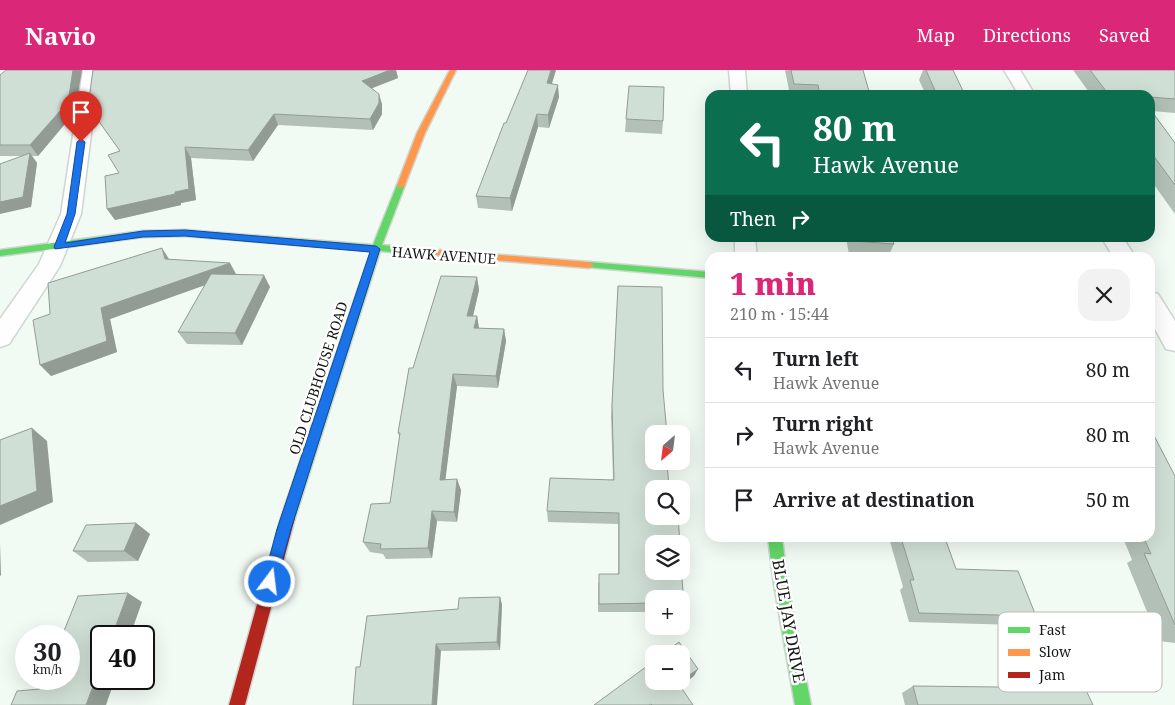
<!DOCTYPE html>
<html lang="en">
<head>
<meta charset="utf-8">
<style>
  :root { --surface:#fff; --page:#f2f2f2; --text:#202124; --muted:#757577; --line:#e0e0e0; --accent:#db2777 }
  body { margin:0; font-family:"Noto Serif",serif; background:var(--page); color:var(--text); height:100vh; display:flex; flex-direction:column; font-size:19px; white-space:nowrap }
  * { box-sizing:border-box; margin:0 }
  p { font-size:16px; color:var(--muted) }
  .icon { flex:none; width:28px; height:28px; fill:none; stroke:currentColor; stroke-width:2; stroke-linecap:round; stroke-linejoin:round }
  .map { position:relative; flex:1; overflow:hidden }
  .sheet { position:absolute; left:705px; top:182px; width:450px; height:290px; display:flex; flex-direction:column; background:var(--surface); border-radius:15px; box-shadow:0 5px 20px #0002 }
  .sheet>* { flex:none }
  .banner { position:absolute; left:705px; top:20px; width:450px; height:152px; border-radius:15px; box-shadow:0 5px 20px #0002; background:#0b6e4f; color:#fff; overflow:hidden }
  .needle { width:32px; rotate:208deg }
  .buttons { position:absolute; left:645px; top:355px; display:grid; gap:10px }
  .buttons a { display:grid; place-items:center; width:45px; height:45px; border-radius:10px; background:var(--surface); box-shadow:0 5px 20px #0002; font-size:25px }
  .speed { position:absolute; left:15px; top:555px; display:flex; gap:10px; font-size:25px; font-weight:700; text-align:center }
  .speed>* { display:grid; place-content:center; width:65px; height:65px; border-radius:50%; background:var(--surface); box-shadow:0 5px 20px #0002; line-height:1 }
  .speed small { font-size:12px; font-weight:400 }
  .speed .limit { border:2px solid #111; border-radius:8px; background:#fff; color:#111 }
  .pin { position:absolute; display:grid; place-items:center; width:42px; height:42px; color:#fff; margin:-51px -21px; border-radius:50% 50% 50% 0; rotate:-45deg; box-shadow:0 0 5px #0007 }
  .pin .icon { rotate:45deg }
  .me { position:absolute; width:55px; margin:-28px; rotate:15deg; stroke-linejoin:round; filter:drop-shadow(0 0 4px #0008) }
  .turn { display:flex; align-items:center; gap:18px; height:105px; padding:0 25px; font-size:22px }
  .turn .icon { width:65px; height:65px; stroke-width:2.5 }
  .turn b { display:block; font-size:35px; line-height:42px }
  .then { display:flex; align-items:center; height:48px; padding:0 25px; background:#0003; gap:10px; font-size:19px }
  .round { display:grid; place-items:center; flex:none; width:52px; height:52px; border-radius:15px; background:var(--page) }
  .head { display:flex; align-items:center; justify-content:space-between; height:85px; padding:0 25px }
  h1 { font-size:30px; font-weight:800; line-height:38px; color:var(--accent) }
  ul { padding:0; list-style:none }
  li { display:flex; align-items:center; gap:15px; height:65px; padding:0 25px; border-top:1px solid var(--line) }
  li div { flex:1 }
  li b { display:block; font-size:19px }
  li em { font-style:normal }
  header { display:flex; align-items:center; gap:30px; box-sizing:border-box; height:70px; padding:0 25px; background:var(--accent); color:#fff }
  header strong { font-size:24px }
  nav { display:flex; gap:28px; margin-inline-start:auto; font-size:18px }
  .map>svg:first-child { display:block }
</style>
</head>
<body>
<header>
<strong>Navio</strong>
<nav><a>Map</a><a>Directions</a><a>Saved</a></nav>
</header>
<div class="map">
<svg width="1175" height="635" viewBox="0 0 1175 635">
  <rect width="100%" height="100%" fill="#f2faf4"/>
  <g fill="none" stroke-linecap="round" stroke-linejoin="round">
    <g stroke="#cfd5d1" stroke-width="3">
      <path id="street" d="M83,0H99L81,144L60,196L9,274L0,277V249L39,194L61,144Z
        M729,0H745L747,25H731Z
        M1004,0H1020L1035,25H1019Z
        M735,168H755L757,188H735Z
        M1102,168H1123L1136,188H1114Z
        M1150,222L1158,224L1175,251V281L1166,279L1150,250Z"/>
    </g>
    <g stroke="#cfd5d1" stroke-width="3">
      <path id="fast" d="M401,112L405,115L382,175L413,178L418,181L413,184L380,181L295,448L293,452L288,454L283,452L281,448L371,181L185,166L143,167L0,186V180L143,161L185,160L373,175L397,115Z
        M589,192L710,202V208L586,197V193Z
        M768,468H782L788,515L811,635H795L774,515Z"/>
    </g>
    <g stroke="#cfd5d1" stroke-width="3">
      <path id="slow" d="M450,0H456L425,63L405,115L404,117H398L397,115L417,63Z
        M413,178L589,192L594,195L589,198L410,183V179Z"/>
    </g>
    <g stroke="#cfd5d1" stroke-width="3">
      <path id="jam" d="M288,442L293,444L295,448L245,635H229L281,448L283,444Z"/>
    </g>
    <use href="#street" fill="#fdfefd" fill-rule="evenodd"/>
    <use href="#fast" fill="#63d668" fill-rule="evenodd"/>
    <use href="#slow" fill="#ff974d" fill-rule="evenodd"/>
    <use href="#jam" fill="#b3261e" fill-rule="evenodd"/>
  </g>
  <path fill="#b3c0b7" d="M93,0H396L398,8L372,18L382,34V44L373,60L278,55L253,91L191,88L196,130L181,133V135L115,150L107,139L119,103L120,81L88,36Z
    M556,0L552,14L559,27L549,58L538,57L512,141L478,138L476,126L506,53Z
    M785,0H863L870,25H790Z
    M923,0H953L965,25H926L919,10Z
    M1073,0H1175V43L1152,41L1175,73V144L1150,109V25H1091Z
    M0,5L75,42L38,86H32L37,93L31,137L23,86H0Z
    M626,49L663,51L662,64L625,62Z
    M846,168H892L894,174L888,187L849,184Z
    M169,189L236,204L270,217L242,275L187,274L178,262L205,215L110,249L117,282L51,306L50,244Z
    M477,207L479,220L473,246H477L479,258L504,259L506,271L498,318L457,316L445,410L461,420L457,452L437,451L432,488L386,489L383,484L370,482L363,472L390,433L400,368L398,363Z
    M618,216L654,419L684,533L681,540V529H654V542H598V513L618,504V454L548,452L547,441L613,409L611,347Z
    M1175,406V573L1159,571L1127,493L1132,490L1123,468H1150Z
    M136,453L150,464L138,491L88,492L73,481Z
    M889,468H945L956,499L1036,546L1021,555L909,552L900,520L903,517Z
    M500,527L502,535L500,580L441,581L360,597L458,539Z
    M913,616L1093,635H905L902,623Z"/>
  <path fill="#929c95" d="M73,0H82L75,42L38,86L30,75Z
    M390,0H396L398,8L365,21L362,11Z
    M551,0H556L548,25L547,13Z
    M558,15L559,27L549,58L548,45Z
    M379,24L382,34V44L373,60L370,49Z
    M274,44L278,55L253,91L248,80Z
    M537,44L538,57L512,141L510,128Z
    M185,77L191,88L196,130L181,133V135L115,150L107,139Z
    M30,83L37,93L31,137L0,144V132Z
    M162,178L169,189L173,200L165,189Z
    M230,193L236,204L110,249L117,282L51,306L40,295L101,238Z
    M264,205L270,217L242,275L235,263Z
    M477,207L479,220L470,259L467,246Z
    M477,246L479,259L474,258Z
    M504,259L506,271L498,318L496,306Z
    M453,304L457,316L444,421L440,410Z
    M32,358L47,371L53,432L0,455V436Z
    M457,409L461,420L457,452L454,442Z
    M432,441L437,451L432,488L428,478Z
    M136,453L150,464L138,491L124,481Z
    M0,473L1,505L0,506Z
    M128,523L142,532L130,566H112Z
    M500,527L502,535L500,580L497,572Z
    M436,574L441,581L437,635H432Z
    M101,595V609H115L106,635H86Z
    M698,599L694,606L675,620L678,613Z"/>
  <path fill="#d0dfd5" stroke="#929c95" d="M6,0H73L68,32L30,75H0V5Z
    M93,0H390L362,11L379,24V33L370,49L274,44L248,80L185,77L189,119L175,122V124L107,139L105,106L119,103L108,85L120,81L88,36Z
    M528,0H551L547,13L558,15L548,45L537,44L510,128L476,126L504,53H506Z
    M791,0H863L870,25H820L818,15L794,14Z
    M926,0H953L965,25H937Z
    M1090,0H1175V29L1150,27V25H1109Z
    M629,16L664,17L663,51L626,49Z
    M1150,39L1175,73V115L1150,81Z
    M30,83L23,127L0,132V94Z
    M854,168H892L894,174L854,171Z
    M162,178L165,189L230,193L101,238L107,271L40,295L33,250L50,244L48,213Z
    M211,204L264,205L235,263L178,262Z
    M441,206L477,207L467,246H477L474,258L504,259L496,306L453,304L440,410L457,409L454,442L432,441L428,478L380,479L381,474L363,472L371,434L390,433L400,363H398L409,298H413Z
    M618,216L662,217L663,320L667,364H654V391H667L669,419H654V446H678L680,474H654V501H681V497L684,533H681V529H654V533L599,534V504H619V443L547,441L550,408L614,410L612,335Z
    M32,358L37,421L0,436V370Z
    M1150,358L1175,406V555L1144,483L1151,484L1144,468H1150Z
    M136,453L124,481H73L86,455Z
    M901,468H945L956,499L1018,501L1036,546L919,543L910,510H914Z
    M128,523L112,566H101V595L86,635H11L17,621L40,619L44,609H69V566H62L78,526Z
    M500,527L497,572L436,574L432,635H353L356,597H360L367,546L458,539L459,528Z
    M679,572L698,599L681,611V584H663Z
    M654,591V611H681L678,613L693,635H652L651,634L649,635H594Z
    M913,616L1085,618L1093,635H918Z"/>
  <path fill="#1a73e8" stroke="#114b97" d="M81,69L85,72L75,144L65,173L143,161L185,160L376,176L380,179L291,459L275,517L270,519L265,517L263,512L277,459L370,182L185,166L143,167L55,179L54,177L67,144L77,72Z"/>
  <g text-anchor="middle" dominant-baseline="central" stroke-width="5" stroke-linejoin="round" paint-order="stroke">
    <g font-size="14" fill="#121713" stroke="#fff">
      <text transform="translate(444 185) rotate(4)">HAWK AVENUE</text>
      <text transform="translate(318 308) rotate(-72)">OLD CLUBHOUSE ROAD</text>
    </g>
    <g font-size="16" fill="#121713" stroke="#fff">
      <text transform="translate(789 551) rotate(80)">BLUE JAY DRIVE</text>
    </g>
  </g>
  <rect x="998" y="542" width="164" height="80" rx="8" fill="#fff" stroke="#b8b9b8" stroke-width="1"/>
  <rect x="1008" y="557" width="22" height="6" fill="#63d668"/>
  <rect x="1008" y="579" width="22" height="7" fill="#ff974d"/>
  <rect x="1008" y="602" width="22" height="6" fill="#b3261e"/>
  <g font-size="14" fill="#121713">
    <text x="1039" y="565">Fast</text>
    <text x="1039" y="587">Slow</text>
    <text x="1039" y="610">Jam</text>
  </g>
</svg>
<div class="buttons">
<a><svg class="needle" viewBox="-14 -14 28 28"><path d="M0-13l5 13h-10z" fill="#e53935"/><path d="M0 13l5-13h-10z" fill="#757577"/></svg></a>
<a><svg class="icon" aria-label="search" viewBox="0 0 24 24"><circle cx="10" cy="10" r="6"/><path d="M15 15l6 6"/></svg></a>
<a><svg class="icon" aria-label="layers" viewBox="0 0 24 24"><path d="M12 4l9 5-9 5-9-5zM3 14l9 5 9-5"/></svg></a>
<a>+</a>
<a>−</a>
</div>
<div class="speed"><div>30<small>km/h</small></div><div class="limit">40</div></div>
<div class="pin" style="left:81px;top:72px;background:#d93025"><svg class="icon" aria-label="arrive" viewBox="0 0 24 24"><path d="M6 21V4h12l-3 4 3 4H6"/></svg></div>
<svg class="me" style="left:270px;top:512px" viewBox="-20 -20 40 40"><circle r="17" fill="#1a73e8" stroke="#fff" stroke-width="3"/><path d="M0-11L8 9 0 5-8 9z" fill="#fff"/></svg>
<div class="banner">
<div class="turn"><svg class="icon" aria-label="left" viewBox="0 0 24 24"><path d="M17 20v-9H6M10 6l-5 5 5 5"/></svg><div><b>80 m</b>Hawk Avenue</div></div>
<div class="then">Then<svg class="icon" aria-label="right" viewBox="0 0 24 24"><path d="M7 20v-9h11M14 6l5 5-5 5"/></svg></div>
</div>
<section class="sheet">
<div class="head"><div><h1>1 min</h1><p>210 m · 15:44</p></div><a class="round"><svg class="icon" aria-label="close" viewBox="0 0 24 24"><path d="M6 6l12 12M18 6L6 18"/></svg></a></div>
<ul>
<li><svg class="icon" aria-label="left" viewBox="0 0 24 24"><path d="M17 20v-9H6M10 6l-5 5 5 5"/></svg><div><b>Turn left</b><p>Hawk Avenue</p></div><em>80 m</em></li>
<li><svg class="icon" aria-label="right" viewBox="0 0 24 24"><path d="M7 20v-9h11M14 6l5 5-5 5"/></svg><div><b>Turn right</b><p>Hawk Avenue</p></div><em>80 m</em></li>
<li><svg class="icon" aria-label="arrive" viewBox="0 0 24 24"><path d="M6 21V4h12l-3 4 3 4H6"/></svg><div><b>Arrive at destination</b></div><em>50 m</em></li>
</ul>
</section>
</div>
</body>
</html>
